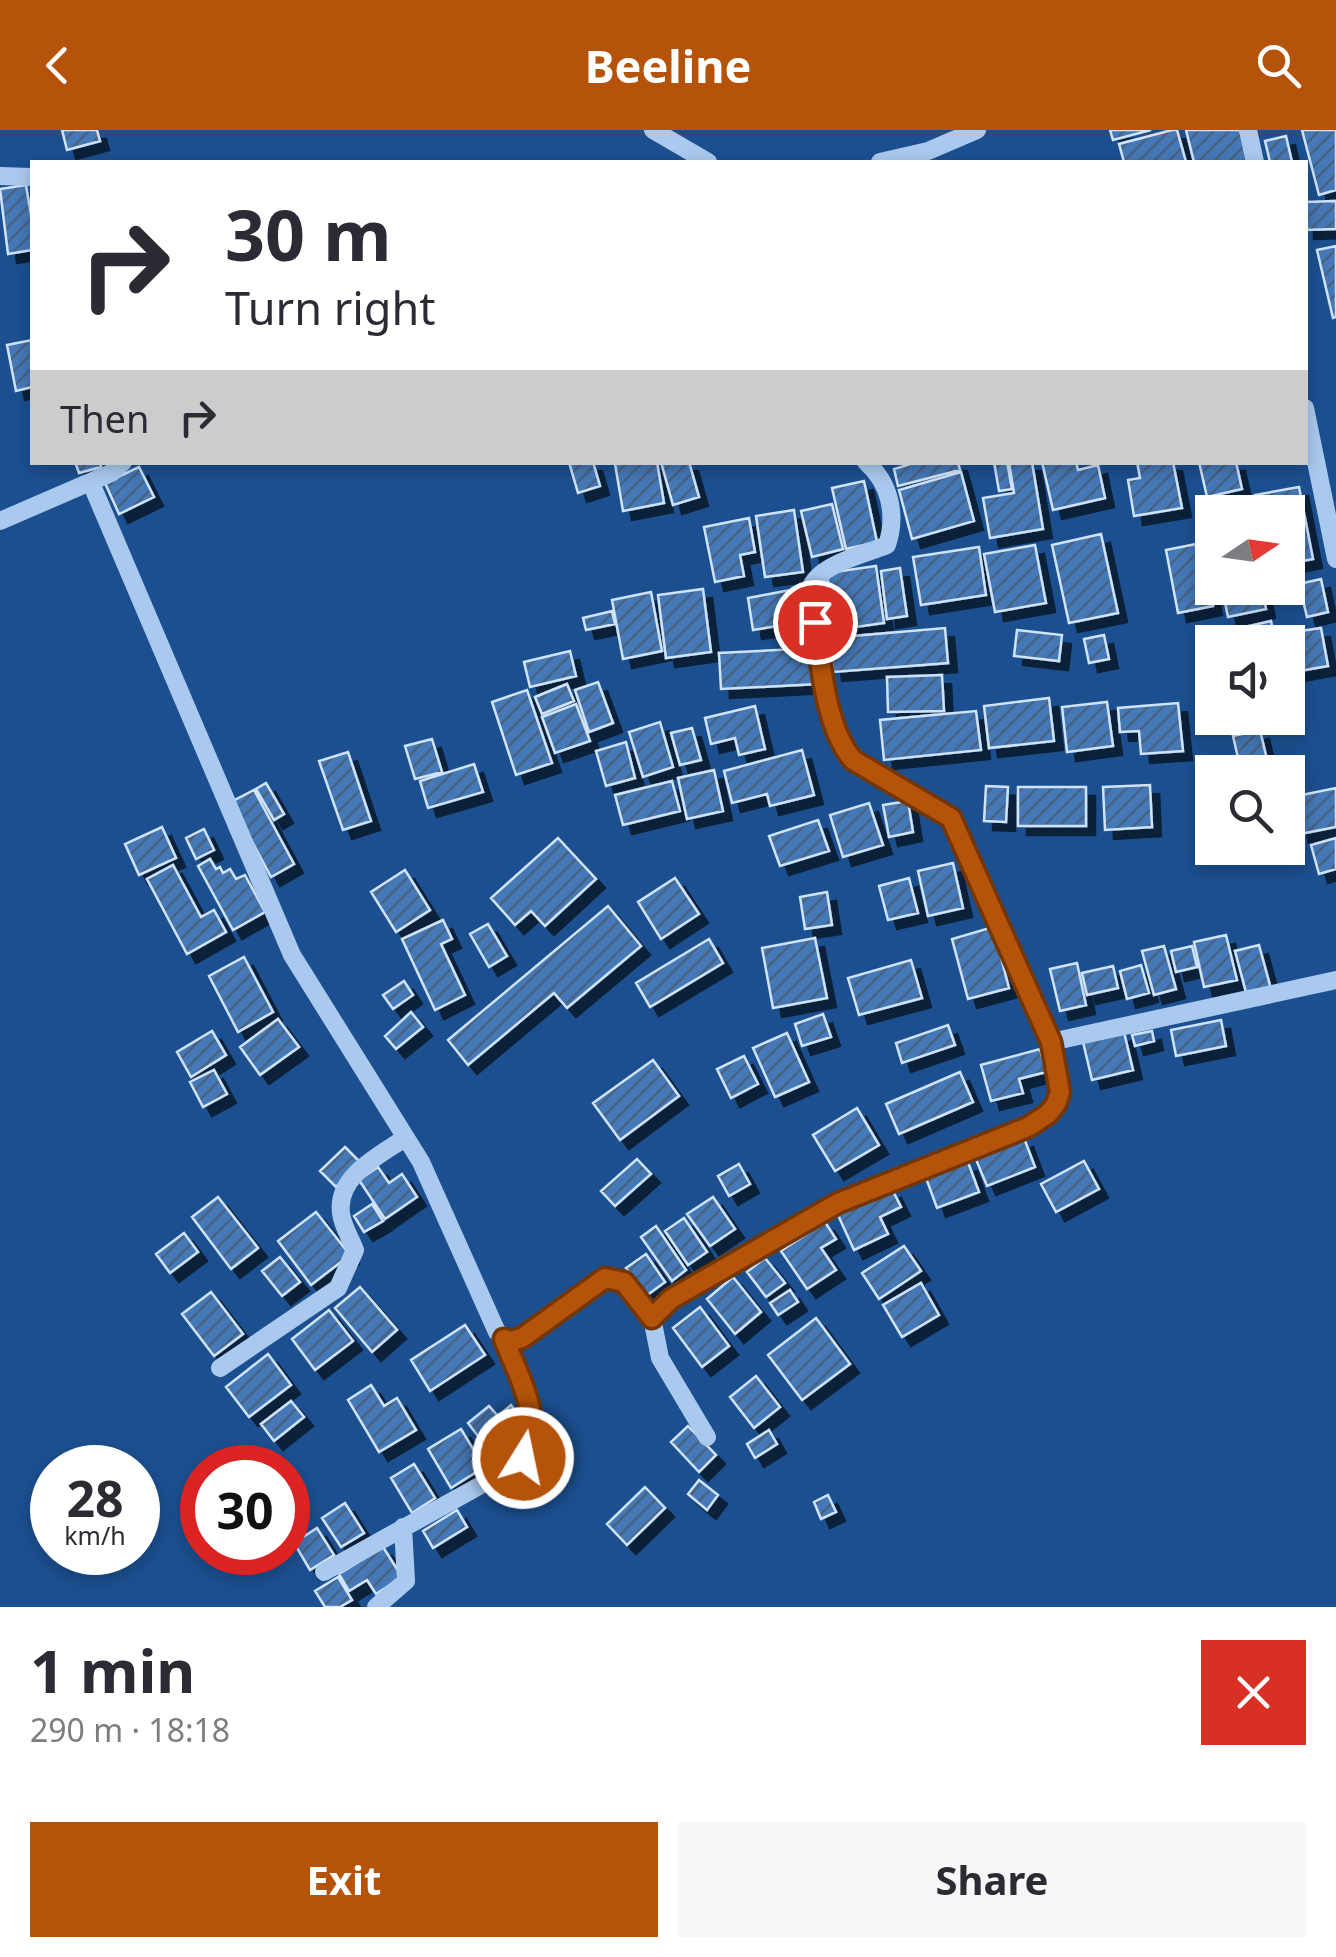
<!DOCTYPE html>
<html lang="en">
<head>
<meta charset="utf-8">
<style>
  :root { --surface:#fff; --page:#f7f7f7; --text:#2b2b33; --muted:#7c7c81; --accent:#b45309 }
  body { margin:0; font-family:"Noto Sans",sans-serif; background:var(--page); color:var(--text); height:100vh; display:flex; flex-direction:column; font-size:38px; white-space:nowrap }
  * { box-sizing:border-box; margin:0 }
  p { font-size:32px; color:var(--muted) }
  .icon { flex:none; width:55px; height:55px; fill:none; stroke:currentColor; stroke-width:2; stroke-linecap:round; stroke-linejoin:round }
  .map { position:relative; height:1477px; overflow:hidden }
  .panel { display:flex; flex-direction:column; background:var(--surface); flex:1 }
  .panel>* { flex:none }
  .banner { position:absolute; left:30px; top:30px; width:1278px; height:305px; border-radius:0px; box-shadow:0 5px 15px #0003; background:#fff; color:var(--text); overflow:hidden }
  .needle { width:65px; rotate:77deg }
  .fabs { position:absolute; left:1195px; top:365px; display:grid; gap:20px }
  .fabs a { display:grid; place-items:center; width:110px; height:110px; border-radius:0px; background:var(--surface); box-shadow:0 5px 15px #0003; font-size:50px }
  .speed { position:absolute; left:30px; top:1315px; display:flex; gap:20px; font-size:50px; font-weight:700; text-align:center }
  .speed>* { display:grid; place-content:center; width:130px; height:130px; border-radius:50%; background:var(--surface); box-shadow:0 5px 15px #0003; line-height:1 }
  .speed small { font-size:25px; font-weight:400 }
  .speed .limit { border:15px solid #d22; background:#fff; color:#111 }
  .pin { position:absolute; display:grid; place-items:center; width:85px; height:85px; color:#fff; margin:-42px; border:5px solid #fff; border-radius:50%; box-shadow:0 2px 10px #0007 }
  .me { position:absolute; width:110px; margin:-55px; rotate:10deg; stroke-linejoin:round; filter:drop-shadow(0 0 8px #0008) }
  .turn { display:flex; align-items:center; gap:35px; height:210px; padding:0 30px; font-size:45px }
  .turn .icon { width:130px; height:130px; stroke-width:2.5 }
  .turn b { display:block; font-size:70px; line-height:85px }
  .then { display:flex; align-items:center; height:95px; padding:0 30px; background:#0003; gap:20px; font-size:38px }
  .round { display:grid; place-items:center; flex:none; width:105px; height:105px; border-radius:0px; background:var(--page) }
  .headline { display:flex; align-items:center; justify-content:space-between; height:170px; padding:0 30px }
  h1 { font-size:60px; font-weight:700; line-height:75px }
  .button { display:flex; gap:20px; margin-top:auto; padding:20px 30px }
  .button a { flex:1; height:115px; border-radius:0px; background:var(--accent); color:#fff; font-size:40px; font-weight:700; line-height:115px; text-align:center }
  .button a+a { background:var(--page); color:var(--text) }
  header { display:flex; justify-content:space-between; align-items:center; height:130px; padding:0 30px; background:var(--accent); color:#fff; font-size:45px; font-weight:700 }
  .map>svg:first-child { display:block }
</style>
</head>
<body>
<header><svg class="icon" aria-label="back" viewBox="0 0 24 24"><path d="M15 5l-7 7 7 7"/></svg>Beeline<svg class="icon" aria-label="search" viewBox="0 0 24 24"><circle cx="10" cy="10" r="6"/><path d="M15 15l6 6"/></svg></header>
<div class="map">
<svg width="1336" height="1477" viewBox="0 0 1336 1477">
  <defs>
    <pattern id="building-hatch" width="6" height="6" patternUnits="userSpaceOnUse" patternTransform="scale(2.5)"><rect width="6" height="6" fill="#4478b7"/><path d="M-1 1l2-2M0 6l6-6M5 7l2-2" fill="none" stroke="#486282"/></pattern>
    <filter id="shadow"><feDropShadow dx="9" dy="9" stdDeviation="0" flood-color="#0009"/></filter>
  </defs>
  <rect width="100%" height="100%" fill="#1b4f8f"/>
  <path fill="url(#building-hatch)" stroke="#cfe3fa" stroke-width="2.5" filter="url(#shadow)" d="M62,0H97L100,11L67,20Z
    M1110,0H1151L1113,10Z
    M1172,0H1177L1186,32H1124L1119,14Z
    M1186,0H1240L1249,32H1194Z
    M1302,0H1336V60L1319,65Z
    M1286,6L1292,32H1270L1265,11Z
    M26,55L32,91V120L8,124L0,59Z
    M1336,71V99L1305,100V72Z
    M1336,116V187L1333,188L1317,120Z
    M32,210V257L16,261L7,215Z
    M75,332H100L101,337L79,343Z
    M569,332H593L600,356L578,363Z
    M657,332L664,373L623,381L615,334Z
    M661,332H689L699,367L673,375Z
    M917,332H958L960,340L898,356L894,339Z
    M994,332H1007L1012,359L999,361Z
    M1009,332H1032L1043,399L990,408L983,368L1014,363Z
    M1042,332H1076L1078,340L1098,335L1105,368L1053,380Z
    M1137,332H1173L1182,378L1134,386L1128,350L1140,348Z
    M1199,332H1236L1242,359L1207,367Z
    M139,337L154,367L119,384L105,353Z
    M961,342L974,391L912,409L899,360Z
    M864,351L877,412L846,419L832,358Z
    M1299,357L1313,429L1288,434V382H1259L1255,365Z
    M1244,369L1247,382H1212V412L1205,377Z
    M832,374L843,419L812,427L801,381Z
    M794,380L803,442L765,447L756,386Z
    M749,388L755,422L740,425L744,446L715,452L704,397Z
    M1101,404L1118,483L1069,493L1052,415Z
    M1201,413L1213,476L1178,483L1166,420Z
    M1035,415L1046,473L995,482L984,424Z
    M979,417L986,465L921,475L913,427Z
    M876,436L884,493L834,500L827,443Z
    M900,438L907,486L887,489L881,441Z
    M1321,449L1328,482L1307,487L1299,454Z
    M801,458L807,491L753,500L748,468Z
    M1222,458H1262L1266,479L1228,487Z
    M703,459L711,522L666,528L658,465Z
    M651,462L662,521L623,529L612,470Z
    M612,481L615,494L586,500L583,488Z
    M1271,491L1276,512H1235L1232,500Z
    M945,498L948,533L833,542L830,508Z
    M1321,498L1328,536L1294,542L1287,503Z
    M1017,500L1062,505L1059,531L1014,526Z
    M1104,505L1109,529L1089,533L1084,509Z
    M816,518L818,554L721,559L719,523Z
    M570,521L576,546L530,557L524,532Z
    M942,545L944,581L888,582L887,547Z
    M598,552L613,593L589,602L575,560Z
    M567,554L574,571L542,584L535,567Z
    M527,560L552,633L516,645L492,572Z
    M1049,568L1054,611L989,618L984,576Z
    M1107,572L1113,616L1067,622L1062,577Z
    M1178,573L1183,621L1141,624L1139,601L1120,602L1118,578Z
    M576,574L590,611L555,623L542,587Z
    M755,576L765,619L739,625L735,608L711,614L705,588Z
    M976,581L981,620L884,630L880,590Z
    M660,592L673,637L643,647L629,602Z
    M692,598L701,630L680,635L671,603Z
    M1260,600L1268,634L1241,641L1233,606Z
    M432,609L442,642L415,649L405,616Z
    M626,612L635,648L606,656L596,621Z
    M802,620L814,665L770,676L767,664L732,673L724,641Z
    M348,622L371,691L343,700L319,631Z
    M474,634L483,662L428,678L420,651Z
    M714,640L723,681L687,689L678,648Z
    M672,651L680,681L623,695L615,665Z
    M266,653L284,684L274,690L256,659Z
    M1150,655L1152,697L1105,700L1103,657Z
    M986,656L1008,657L1006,692L984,691Z
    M1018,657H1086V696H1018Z
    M1336,658V697L1300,704L1292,667Z
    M254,660L294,734L271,747L231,672Z
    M908,671L913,702L889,707L883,675Z
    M869,673L883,715L843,727L830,685Z
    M818,690L829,721L780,736L769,706Z
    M162,697L176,728L139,745L125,714Z
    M204,699L214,720L196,729L186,708Z
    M558,708L596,749L545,796L531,781L515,795L491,768Z
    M1336,708V739L1319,744L1311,715Z
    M210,729L216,739L220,737L223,743L230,739L236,749L245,745L265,782L233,800L198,736Z
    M953,733L963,778L928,786L918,741Z
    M173,735L201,787L214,780L226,802L187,824L147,749Z
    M405,740L430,780L396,802L371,762Z
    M675,748L699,784L661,809L638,772Z
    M909,748L918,783L888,790L879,756Z
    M827,762L832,795L805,799L800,767Z
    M608,776L641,816L567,878L554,863L468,935L448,910Z
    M443,790L452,809L441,814L465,865L435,880L402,809Z
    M488,794L507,826L489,837L470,804Z
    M993,797L1009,858L968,869L952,809Z
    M1226,805L1237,850L1204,857L1194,812Z
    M815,808L827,868L773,878L762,818Z
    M709,809L723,833L650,877L636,853Z
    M1259,815L1271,859L1247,866L1235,821Z
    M1164,816L1176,859L1154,865L1142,821Z
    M1192,816L1197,837L1176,842L1171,821Z
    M244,827L273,882L238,902L209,846Z
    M911,830L922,868L859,885L848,848Z
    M1077,833L1086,875L1060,881L1050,839Z
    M1141,835L1149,863L1127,869L1120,841Z
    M1113,836L1118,858L1087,865L1082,843Z
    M404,851L413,865L393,879L383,865Z
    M411,882L423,897L396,919L385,906Z
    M823,884L831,907L802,916L795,894Z
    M278,889L299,917L260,945L240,917Z
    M1221,890L1226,916L1176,926L1171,900Z
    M948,895L955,915L902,933L896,913Z
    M212,901L226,925L191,947L177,922Z
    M1152,901L1154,911L1135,916L1132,905Z
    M1124,902L1133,940L1092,950L1083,912Z
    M787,903L809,952L775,967L753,918Z
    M1040,919L1046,942L1019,949L1023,963L991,971L981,935Z
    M744,926L758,954L731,968L717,939Z
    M653,930L679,966L620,1010L593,973Z
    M214,940L227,964L203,977L190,952Z
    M960,942L973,972L899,1004L886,974Z
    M857,978L879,1015L835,1041L813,1005Z
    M1024,1008L1035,1037L987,1056L975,1027Z
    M345,1017L361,1033L336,1057L320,1041Z
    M637,1029L651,1044L615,1076L601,1061Z
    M1084,1031L1099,1059L1056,1082L1041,1054Z
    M968,1032L979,1062L937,1078L926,1048Z
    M739,1034L750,1054L729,1066L718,1046Z
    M378,1037L389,1053L402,1044L417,1067L385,1089L359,1050Z
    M892,1059L901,1077L880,1087L888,1104L854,1120L838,1085Z
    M218,1067L258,1118L231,1139L192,1087Z
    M713,1067L735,1099L710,1116L687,1084Z
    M372,1074L383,1091L364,1102L354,1086Z
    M316,1082L350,1125L311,1155L278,1111Z
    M684,1088L707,1122L688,1135L665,1101Z
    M825,1092L836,1109L821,1118L836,1140L807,1159L781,1121Z
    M656,1096L686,1140L672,1151L641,1107Z
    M184,1103L198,1122L170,1143L156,1124Z
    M904,1116L921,1141L879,1169L862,1143Z
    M646,1124L665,1152L646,1166L626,1138Z
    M280,1127L300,1152L282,1166L262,1141Z
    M765,1128L785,1153L766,1167L747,1142Z
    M733,1147L761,1182L735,1204L707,1169Z
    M921,1153L939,1185L902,1207L883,1175Z
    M360,1157L397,1200L372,1222L335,1178Z
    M790,1160L798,1172L778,1185L770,1173Z
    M211,1162L243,1204L214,1226L182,1184Z
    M700,1177L729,1216L702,1237L673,1198Z
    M329,1180L353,1211L315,1240L292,1209Z
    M816,1188L850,1234L802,1270L768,1225Z
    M465,1195L485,1225L430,1261L411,1230Z
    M268,1224L291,1255L249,1287L226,1257Z
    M756,1246L780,1277L754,1298L730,1267Z
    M371,1255L384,1276L397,1268L416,1300L379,1322L348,1270Z
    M291,1271L304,1287L274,1311L261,1294Z
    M511,1275L526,1295L490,1322L468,1293L489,1276L498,1286Z
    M688,1296L716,1325L699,1342L671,1312Z
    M461,1299L484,1337L451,1358L428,1319Z
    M769,1300L777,1314L755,1328L747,1314Z
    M414,1334L435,1368L412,1383L391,1348Z
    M699,1350L718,1365L707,1380L688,1364Z
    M645,1357L665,1378L627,1415L607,1394Z
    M828,1365L836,1382L821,1389L814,1372Z
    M345,1373L364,1403L341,1417L322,1388Z
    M457,1380L467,1397L433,1418L423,1401Z
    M317,1398L334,1425L310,1440L294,1413Z
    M383,1417L402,1447L376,1464L367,1450L349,1461L339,1444Z
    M338,1447L352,1470L340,1477H325L315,1461Z"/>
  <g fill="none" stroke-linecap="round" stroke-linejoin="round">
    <path stroke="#a9c9ee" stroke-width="18" d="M653,0L708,32
      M1248,0L1255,32
      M880,32L928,21L977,0
      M0,46L32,47
      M1305,278L1336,429
      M91,353L292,825L421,1032L497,1202L511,1211L522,1207L605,1148C628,1147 639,1171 652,1188
      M0,391L111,343L123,332
      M1051,912L1336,850
      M220,1238L338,1158L355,1120C351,1109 342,1095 341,1083C336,1046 380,1025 405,1008
      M707,1307L660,1228L652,1188L662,1177L838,1073L1028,997L1048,984L1056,974L1060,962L1051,912L951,688L853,630C820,590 817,509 810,459C818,434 864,425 887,415C897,385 890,353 866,332
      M324,1442L490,1350L523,1328L533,1304V1286L504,1209
      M376,1477L406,1451L403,1397"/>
  </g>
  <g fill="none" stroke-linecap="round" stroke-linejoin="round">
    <g stroke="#753606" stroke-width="25">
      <path id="route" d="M523,1328C545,1289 519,1248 504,1209L511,1211L522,1208L605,1148L624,1152L652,1188L671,1169L838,1073L1028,997L1048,984L1056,974L1060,962L1051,912L951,688L853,630C825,597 821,534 815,492"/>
    </g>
    <use href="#route" stroke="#b45309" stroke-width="18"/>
  </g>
</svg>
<div class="fabs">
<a><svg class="needle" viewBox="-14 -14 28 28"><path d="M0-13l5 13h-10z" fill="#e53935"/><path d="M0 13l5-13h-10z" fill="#7c7c81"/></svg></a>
<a><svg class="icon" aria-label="sound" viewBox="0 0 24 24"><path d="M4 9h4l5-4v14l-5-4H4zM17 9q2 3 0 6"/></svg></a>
<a><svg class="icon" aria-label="search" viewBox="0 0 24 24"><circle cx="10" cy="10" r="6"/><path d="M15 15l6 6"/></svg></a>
</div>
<div class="speed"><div>28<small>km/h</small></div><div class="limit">30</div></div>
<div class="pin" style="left:815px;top:492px;background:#d93025"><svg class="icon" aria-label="arrive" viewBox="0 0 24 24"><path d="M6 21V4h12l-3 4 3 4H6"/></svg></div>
<svg class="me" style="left:523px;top:1328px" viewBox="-20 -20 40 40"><circle r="17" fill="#b45309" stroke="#fff" stroke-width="3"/><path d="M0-11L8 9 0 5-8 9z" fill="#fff"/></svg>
<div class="banner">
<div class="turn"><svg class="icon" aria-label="right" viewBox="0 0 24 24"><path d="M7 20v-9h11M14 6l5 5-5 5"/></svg><div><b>30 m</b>Turn right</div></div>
<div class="then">Then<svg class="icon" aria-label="right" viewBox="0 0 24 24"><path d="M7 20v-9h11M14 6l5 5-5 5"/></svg></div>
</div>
</div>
<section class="panel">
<div class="headline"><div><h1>1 min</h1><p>290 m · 18:18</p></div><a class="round" style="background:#d93025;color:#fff"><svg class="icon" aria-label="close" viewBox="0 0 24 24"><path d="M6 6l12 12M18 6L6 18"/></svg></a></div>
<div class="button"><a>Exit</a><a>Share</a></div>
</section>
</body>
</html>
